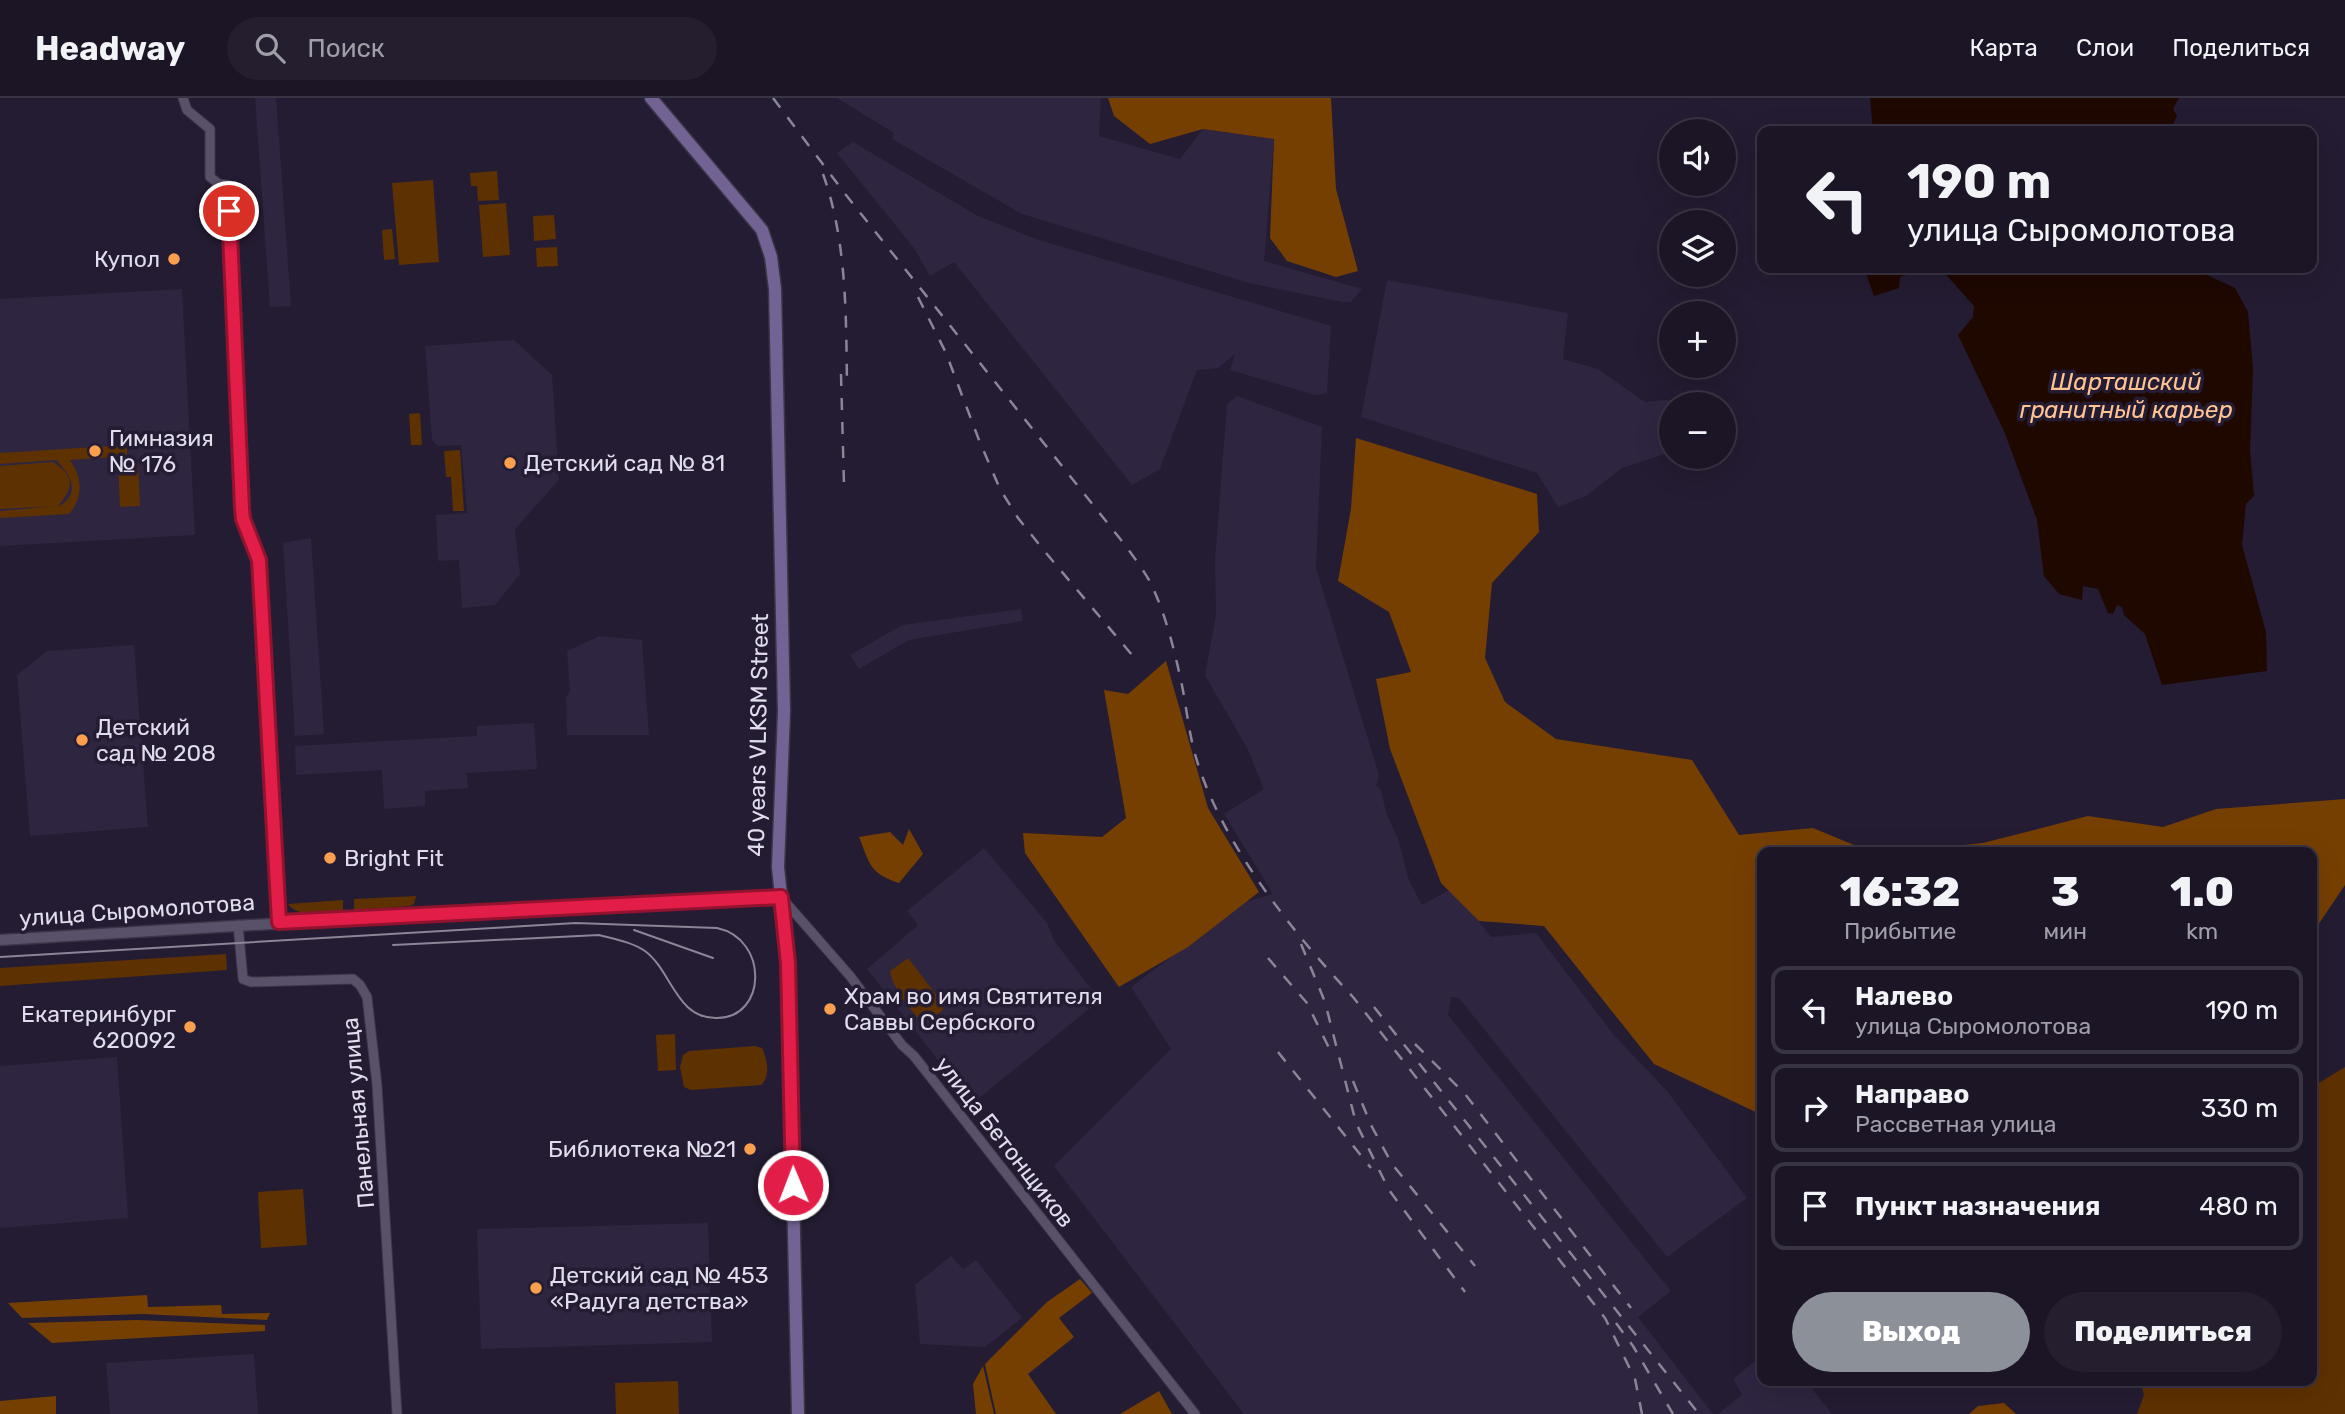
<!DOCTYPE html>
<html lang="ru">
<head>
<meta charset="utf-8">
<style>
  :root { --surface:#1b1526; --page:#241e2e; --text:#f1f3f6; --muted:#a09fa7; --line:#393443; --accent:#8c9099 }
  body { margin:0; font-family:Rubik,sans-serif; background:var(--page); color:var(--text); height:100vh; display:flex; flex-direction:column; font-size:26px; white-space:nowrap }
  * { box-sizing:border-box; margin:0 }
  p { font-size:23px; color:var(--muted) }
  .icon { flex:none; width:38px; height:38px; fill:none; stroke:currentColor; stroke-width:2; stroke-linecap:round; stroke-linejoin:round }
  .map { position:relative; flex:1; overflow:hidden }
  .drawer { position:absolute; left:1757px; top:749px; width:560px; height:539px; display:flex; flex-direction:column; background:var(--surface); border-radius:14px; box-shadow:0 7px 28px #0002,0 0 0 2px var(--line) }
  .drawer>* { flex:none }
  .banner { position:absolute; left:1757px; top:28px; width:560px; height:147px; border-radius:14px; box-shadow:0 7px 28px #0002,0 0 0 2px var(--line); background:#1b1526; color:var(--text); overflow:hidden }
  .fabs { position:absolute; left:1659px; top:21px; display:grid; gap:14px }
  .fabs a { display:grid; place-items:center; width:77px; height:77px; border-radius:50%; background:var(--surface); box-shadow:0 7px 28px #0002,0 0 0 2px var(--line); font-size:35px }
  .pin { position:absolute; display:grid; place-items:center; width:60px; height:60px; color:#fff; margin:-30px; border:4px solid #fff; border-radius:50%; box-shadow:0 2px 7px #0007 }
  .me { position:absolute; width:77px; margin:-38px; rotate:359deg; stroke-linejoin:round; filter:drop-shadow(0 0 5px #0008) }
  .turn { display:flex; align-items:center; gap:24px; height:147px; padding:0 35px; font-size:32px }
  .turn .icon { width:91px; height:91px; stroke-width:2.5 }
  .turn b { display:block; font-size:49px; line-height:60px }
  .eta { display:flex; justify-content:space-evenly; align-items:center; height:119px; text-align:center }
  .eta b { font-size:42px; font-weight:800; line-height:49px }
  .primary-button { display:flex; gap:14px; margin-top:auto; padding:14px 35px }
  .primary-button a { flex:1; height:80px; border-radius:42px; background:var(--accent); color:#fff; font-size:28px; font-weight:800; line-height:80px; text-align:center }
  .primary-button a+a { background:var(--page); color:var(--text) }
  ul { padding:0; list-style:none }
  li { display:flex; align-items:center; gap:21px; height:88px; margin:0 14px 10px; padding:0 21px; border:4px solid var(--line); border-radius:14px }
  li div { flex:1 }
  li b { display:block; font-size:26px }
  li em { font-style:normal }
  header { display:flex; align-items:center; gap:42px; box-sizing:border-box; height:98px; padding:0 35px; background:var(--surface); border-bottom:2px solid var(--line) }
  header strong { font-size:33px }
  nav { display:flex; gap:38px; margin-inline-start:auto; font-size:24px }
  .search { width:490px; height:63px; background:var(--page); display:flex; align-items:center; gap:18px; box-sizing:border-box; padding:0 24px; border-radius:38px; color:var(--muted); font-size:26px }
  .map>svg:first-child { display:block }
</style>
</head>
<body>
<header>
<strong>Headway</strong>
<div class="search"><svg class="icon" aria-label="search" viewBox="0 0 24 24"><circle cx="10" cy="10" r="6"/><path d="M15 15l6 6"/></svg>Поиск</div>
<nav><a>Карта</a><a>Слои</a><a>Поделиться</a></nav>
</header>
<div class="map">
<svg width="2345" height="1316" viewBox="0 0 2345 1316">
  <rect width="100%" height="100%" fill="#241c32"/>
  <path fill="#2e2540" d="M255,0H276L291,208L270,209Z
    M837,0H1101L1099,38L1180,61L1203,31L1274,41L1264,163L1362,191L1351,204H1342L1249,185L1022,116L892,41L894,35Z
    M853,44L978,118L1039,142L1331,228L1327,295L1315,297L1230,272L1235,256L1218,270L1197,272L1160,371L1132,387L954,164L930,178L914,150L837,55Z
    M1387,182L1568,215L1563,261L1598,271L1645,304L1700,299L1702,306H1671V354L1622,370L1586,398L1558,409L1537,375L1361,319Z
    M182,191L195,437L0,448V201Z
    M514,242L552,277L559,382L515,431L520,476L495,507L462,510L459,462L438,463L436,417L467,415L461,347L438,348L432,342L425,248Z
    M1237,298L1322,329L1316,470L1379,677L1376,688L1381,692L1386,714L1398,741L1409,782L1422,807L1453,790L1491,839L1536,835L1614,937L1667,993L1747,1100L1667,1159L1459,900L1451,899L1448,917L1671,1193L1638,1219L1713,1316H1244L1054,1068L1171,951L1131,889L1245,804L1273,796L1224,716L1264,691L1248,652L1205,577L1216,517L1215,462L1227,306Z
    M311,440L324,636L295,638L283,445Z
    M1021,511L1023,523L909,542L859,571L850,557L902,527Z
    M600,538L642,542L649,637H567L566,599L570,593L567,553Z
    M134,547L148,729L30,738L17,577L47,553Z
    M534,625L537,671L467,675L468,690L425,693V708L384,711L382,672L296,677L295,648L477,638V628Z
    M984,750L1047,825L1055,844L1100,902L972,1006L867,871L918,827L907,813Z
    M117,959L128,1120L0,1130V968Z
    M708,1125L712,1244L481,1251L477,1131Z
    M951,1158L963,1171L976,1162L1022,1220L985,1249L920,1246L915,1187Z
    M254,1256L258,1316H110L106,1265Z
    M1762,1257V1283H1806L1832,1316H1718L1742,1297L1733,1281Z"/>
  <path fill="#5e3100" d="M497,73L499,102L478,103L477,88H471L470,75Z
    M433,82L439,164L399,167L392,85Z
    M506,105L510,157L483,159L479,107Z
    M554,117L556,141L534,143L533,118Z
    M392,131L395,161L384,162L382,132Z
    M557,149L558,168L537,169L536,150Z
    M420,315L422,347H411L409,316Z
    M127,347V358L70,362C82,379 84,399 69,416L0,420V413L57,408L0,411V368L53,364C76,379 73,391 57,409C82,397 71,377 56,362L0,366V355Z
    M460,352L464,413H453L451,379H446L444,353Z
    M138,364L140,408L120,409L118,365Z
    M416,798L414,806L410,808L354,812V801Z
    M343,802V813C327,814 298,821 288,806Z
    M226,856L227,872L0,888V870Z
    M908,860L944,907L942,913L925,924C913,919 891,887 890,873Z
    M675,936L676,972L658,973L656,937Z
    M755,948L762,950C767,961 771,979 761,987L691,992L684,989L680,969L683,957L689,953Z
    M2345,969V1316H2137L2144,1297L2140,1283H2312V989Z
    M303,1091L307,1147L261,1150L258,1094Z
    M678,1283L679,1316H616L615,1285Z"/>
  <path fill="#763f02" d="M1108,0H1331L1336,91L1358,173L1336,179L1287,163L1270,140L1274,41L1203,31L1150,46L1114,18Z
    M1356,340L1537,396L1539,434L1492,485L1485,560L1505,604L1556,641L1692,662L1739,737L1813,730L1871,754H1762V1017L1654,966L1544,828L1479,823L1441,785L1390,651L1376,581L1411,574L1389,514L1338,483L1351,411Z
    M1166,563L1208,710L1259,794L1188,849L1119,889L1025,755L1023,735L1102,739L1126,720L1104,592L1128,596Z
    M2345,701V787L2312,836V754H1895L1983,745L2088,718L2163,729L2216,711Z
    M909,731L923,756L899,785C869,775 870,766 859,739L890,734L903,747Z
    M1080,1181L1092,1195L1059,1220L1074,1239L1028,1276L1056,1316H996L985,1266L1047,1204Z
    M147,1197L148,1209L221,1207L222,1216L270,1215L267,1222L143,1216L22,1220L8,1205Z
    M137,1222L265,1227V1233L52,1245L28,1225Z
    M983,1268L994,1316H976L973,1286Z
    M1159,1293L1172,1316H1120Z
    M56,1298V1316H0V1303Z
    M2004,1305L2016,1316H1969L1978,1308Z"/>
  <path fill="#1e0800" d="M1870,0H2179L2173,11L2177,18L2170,33H1873Z
    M1864,170H1928L1900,179L1899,190L1874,198Z
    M1940,170H2192L2235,190L2248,214L2253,271L2250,352L2254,398L2246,406L2242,447L2266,534L2267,573L2162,587L2145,536L2124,517L2122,509L2117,507L2113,516L2108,515L2098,491L2083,488L2082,502L2059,496L2044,478L2037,422L2004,333L1958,237L1973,219L1974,208Z"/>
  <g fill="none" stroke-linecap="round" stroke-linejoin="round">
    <g stroke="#3c3547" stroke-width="11">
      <path id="minor" d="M183,0L187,12L210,31V79L219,86L228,87L242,410L243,421L259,462L271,644L279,824
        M781,799L850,878L902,947L914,958L1195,1316
        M238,827L243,881L251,884L353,881L360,887L367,899L377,987L397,1316"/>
    </g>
    <g stroke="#3c3547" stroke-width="13">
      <path id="tertiary" d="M0,842L490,813L781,799"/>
    </g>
    <g stroke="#3c3547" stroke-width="15">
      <path id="secondary" d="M651,0L762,132L771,159L775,191L784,613L778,769L788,865L798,1316"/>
    </g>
    <use href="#minor" stroke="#59516a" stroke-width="9"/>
    <use href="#tertiary" stroke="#59516a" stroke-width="10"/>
    <use href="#secondary" stroke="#736294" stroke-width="12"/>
    <path stroke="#8a8597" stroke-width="2" d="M634,832L713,860
      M0,859L576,825L717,830C769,841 767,920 717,920C676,921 672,873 645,853C632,844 614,841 599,837L393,847"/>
    <path stroke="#8a8597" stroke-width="2.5" stroke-dasharray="12 12" stroke-linecap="butt" d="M773,0L846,97L1125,447C1133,458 1142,470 1149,482C1164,511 1173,547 1180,578C1186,604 1188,631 1195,656C1219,742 1292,834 1353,899L1605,1220L1635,1281L1642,1316
      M823,76C847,143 846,218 847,287
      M918,199L946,255L979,342L1000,391L1018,420L1046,455L1138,564
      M841,276L844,387
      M1301,846L1325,904L1356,1025L1389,1092L1465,1194
      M1268,860L1307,905L1330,952
      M1374,909L1699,1316
      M1415,946L1465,996L1631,1210
      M1278,954L1371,1070
      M1353,983L1371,1027L1392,1066L1475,1168
      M1616,1225L1633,1248L1673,1316"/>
  </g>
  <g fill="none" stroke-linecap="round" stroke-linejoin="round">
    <g stroke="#92132f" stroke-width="18">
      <path id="route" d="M229,113L242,410L243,421L259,462L279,824L781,799L788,865L793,1087"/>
    </g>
    <use href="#route" stroke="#e11d48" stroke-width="12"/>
  </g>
  <g fill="#fa9f4e" stroke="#241c32" stroke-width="2.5">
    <circle cx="174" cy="161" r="7"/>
    <circle cx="95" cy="353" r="7"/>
    <circle cx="510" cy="365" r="7"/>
    <circle cx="82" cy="642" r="7"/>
    <circle cx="330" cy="760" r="7"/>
    <circle cx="830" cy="911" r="7"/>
    <circle cx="190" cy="929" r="7"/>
    <circle cx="750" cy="1051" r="7"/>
    <circle cx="536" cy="1190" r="7"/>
  </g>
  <g text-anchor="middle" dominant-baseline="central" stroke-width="7" stroke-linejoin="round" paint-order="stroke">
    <g font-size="23" fill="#e1ddec" stroke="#241c32" text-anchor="start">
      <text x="160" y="161" text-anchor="end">Купол</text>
      <text x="109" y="340">Гимназия<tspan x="109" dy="26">№ 176</tspan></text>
      <text x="524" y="365">Детский сад № 81</text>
      <text x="96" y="629">Детский<tspan x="96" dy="26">сад № 208</tspan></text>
      <text x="344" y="760">Bright Fit</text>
      <text x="844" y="898">Храм во имя Святителя<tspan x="844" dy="26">Саввы Сербского</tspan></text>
      <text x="176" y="916" text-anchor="end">Екатеринбург<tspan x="176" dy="26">620092</tspan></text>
      <text x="736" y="1051" text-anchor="end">Библиотека №21</text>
      <text x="550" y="1177">Детский сад № 453<tspan x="550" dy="26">«Радуга детства»</tspan></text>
    </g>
    <g font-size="23" fill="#e1ddec" stroke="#241c32">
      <text transform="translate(758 637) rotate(-89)">40 years VLKSM Street</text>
      <text transform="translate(137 812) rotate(-4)">улица Сыромолотова</text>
      <text transform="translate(358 1015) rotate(-95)">Панельная улица</text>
      <text transform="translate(1005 1044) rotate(52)">улица Бетонщиков</text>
    </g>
    <g font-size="24" font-style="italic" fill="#fec293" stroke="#241c32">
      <text x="2126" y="284">Шарташский<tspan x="2126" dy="28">гранитный карьер</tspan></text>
    </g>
  </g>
</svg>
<div class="fabs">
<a><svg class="icon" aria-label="sound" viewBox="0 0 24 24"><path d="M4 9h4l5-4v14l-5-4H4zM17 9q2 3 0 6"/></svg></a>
<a><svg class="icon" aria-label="layers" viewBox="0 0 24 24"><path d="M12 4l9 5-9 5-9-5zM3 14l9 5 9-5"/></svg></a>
<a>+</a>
<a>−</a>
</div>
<div class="pin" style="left:229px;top:113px;background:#d93025"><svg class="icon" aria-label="arrive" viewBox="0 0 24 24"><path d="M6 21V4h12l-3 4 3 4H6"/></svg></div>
<svg class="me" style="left:793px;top:1087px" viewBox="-20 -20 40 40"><circle r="17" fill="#e11d48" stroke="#fff" stroke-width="3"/><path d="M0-11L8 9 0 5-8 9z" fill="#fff"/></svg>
<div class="banner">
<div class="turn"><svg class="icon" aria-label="left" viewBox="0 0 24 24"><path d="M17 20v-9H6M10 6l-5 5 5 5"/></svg><div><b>190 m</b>улица Сыромолотова</div></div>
</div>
<section class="drawer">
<div class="eta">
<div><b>16:32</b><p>Прибытие</p></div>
<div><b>3</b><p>мин</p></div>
<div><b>1.0</b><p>km</p></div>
</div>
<ul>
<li><svg class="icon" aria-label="left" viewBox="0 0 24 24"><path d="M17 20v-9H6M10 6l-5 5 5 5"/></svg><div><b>Налево</b><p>улица Сыромолотова</p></div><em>190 m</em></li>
<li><svg class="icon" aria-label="right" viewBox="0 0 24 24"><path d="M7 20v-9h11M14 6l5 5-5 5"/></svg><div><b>Направо</b><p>Рассветная улица</p></div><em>330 m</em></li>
<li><svg class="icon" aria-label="arrive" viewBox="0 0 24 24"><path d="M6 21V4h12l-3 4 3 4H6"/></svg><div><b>Пункт назначения</b></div><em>480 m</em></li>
</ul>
<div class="primary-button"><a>Выход</a><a>Поделиться</a></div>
</section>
</div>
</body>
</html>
